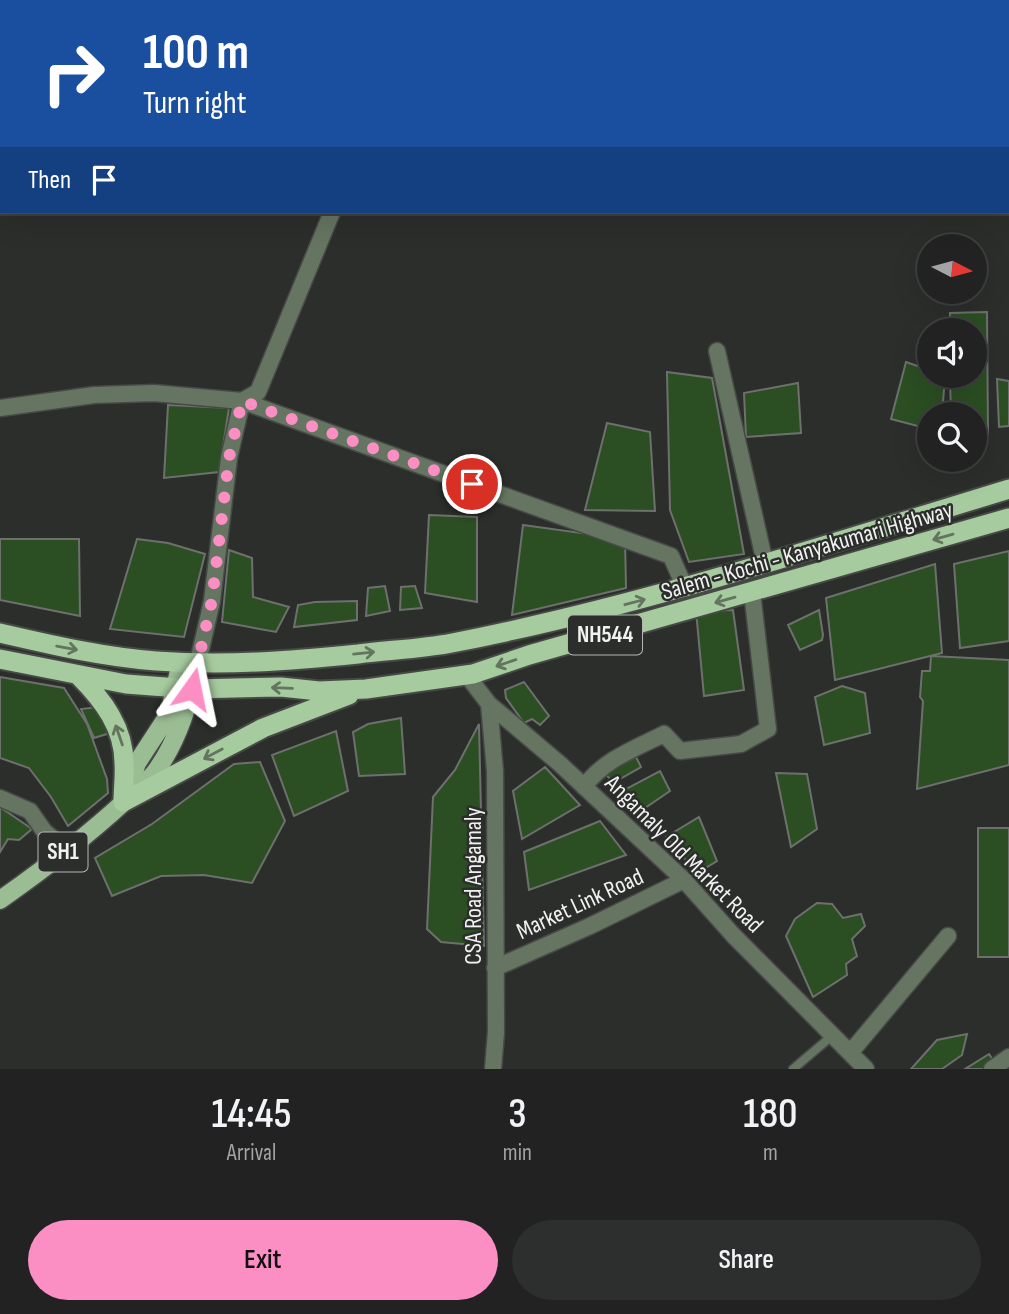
<!DOCTYPE html>
<html lang="en">
<head>
<meta charset="utf-8">
<style>
  :root { --surface:#212221; --page:#2d2f2e; --text:#f1f3f6; --muted:#a2a4a5; --line:#3e3f3f; --accent:#fb8fc4 }
  body { margin:0; font-family:"Sofia Sans Condensed",sans-serif; background:var(--page); color:var(--text); height:100vh; display:flex; flex-direction:column; font-size:26px; white-space:nowrap }
  * { box-sizing:border-box; margin:0 }
  p { font-size:23px; color:var(--muted) }
  .icon { flex:none; width:38px; height:38px; fill:none; stroke:currentColor; stroke-width:2; stroke-linecap:round; stroke-linejoin:round }
  .map { position:relative; height:1069px; overflow:hidden }
  .drawer { display:flex; flex-direction:column; background:var(--surface); flex:1 }
  .drawer>* { flex:none }
  .guide { position:absolute; left:0px; top:0px; width:1010px; height:214px; box-shadow:0 7px 28px #0002,0 0 0 2px var(--line); background:#1a4fa0; color:#fff; overflow:hidden }
  .needle { width:46px; rotate:96deg }
  .fabs { position:absolute; left:917px; top:234px; display:grid; gap:14px }
  .fabs a { display:grid; place-items:center; width:70px; height:70px; border-radius:50%; background:var(--surface); box-shadow:0 7px 28px #0002,0 0 0 2px var(--line); font-size:35px }
  .pin { position:absolute; display:grid; place-items:center; width:60px; height:60px; color:#fff; margin:-30px; border:4px solid #fff; border-radius:50%; box-shadow:0 2px 7px #0007 }
  .me { position:absolute; width:77px; margin:-38px; rotate:12deg; stroke-linejoin:round; filter:drop-shadow(0 0 5px #0008) }
  .turn { display:flex; align-items:center; gap:24px; height:147px; padding:0 28px; font-size:32px }
  .turn .icon { width:91px; height:91px; stroke-width:2.5 }
  .turn b { display:block; font-size:49px; line-height:60px }
  .then { display:flex; align-items:center; height:66px; padding:0 28px; background:#0003; gap:14px; font-size:26px }
  .eta { display:flex; justify-content:space-evenly; align-items:center; height:119px; text-align:center }
  .eta b { font-size:42px; font-weight:600; line-height:49px }
  .cta { display:flex; gap:14px; margin-top:auto; padding:14px 28px }
  .cta a { flex:1; height:80px; border-radius:42px; background:var(--accent); color:#111; font-size:28px; font-weight:600; line-height:80px; text-align:center }
  .cta a+a { background:var(--page); color:var(--text) }
  .map>svg:first-child { display:block }
</style>
</head>
<body>
<div class="map">
<svg width="1009" height="1069" viewBox="0 0 1009 1069">
  <rect width="100%" height="100%" fill="#2c2e2c"/>
  <path fill="#2b4e23" stroke="#6e706e" stroke-width="2" d="M987,312L988,434H975V415H951L950,376H975V331H950V313Z
    M906,362L929,370V376H945L942,415H929V429L891,419Z
    M667,372L712,378L744,554L689,562L670,510Z
    M997,379L1009,381V426L999,427Z
    M798,383L801,433L746,437L744,393Z
    M168,405L229,408L219,472L164,478Z
    M607,423L650,432L655,511L585,510Z
    M429,515L477,517V602L425,593Z
    M523,525L625,539L626,588L512,615Z
    M0,539H79L80,616L0,600Z
    M137,539L168,543L205,554L184,637L110,629Z
    M229,550L252,558L253,597L289,607L276,632L222,622Z
    M1009,551V641L960,648L954,564Z
    M935,564L942,653L835,680L826,598Z
    M385,586L390,611L366,616L368,588Z
    M415,586L422,608L400,610L401,587Z
    M357,601V620L294,627L298,605L315,602Z
    M733,610L744,690L704,696L696,611Z
    M819,610L823,635L822,640L800,650L788,625Z
    M931,656L1009,660V765L917,789L923,701L920,697L922,671H930Z
    M0,677L64,688L87,724L107,779L108,793L68,826L51,797L29,768L0,758Z
    M524,682L549,716L540,725L532,719L524,723L506,698L505,690Z
    M842,686L865,693L870,733L824,745L815,697Z
    M99,707L110,733L94,738L81,709Z
    M401,718L405,774L359,776L353,732L368,724Z
    M479,724L484,946L441,942L427,929L433,797L455,770Z
    M336,731L348,791L294,816L272,755Z
    M636,757L641,767L613,783L605,773Z
    M260,762L285,821L252,883L204,875L161,876L112,896L95,858L152,824L234,764Z
    M545,767L580,805L522,839L513,791Z
    M660,771L670,791L639,812L624,790Z
    M776,773L807,774L817,829L791,847Z
    M0,807L32,829L19,840L8,839L0,852Z
    M699,817L717,861L697,873L666,837Z
    M600,821L626,855L529,890L524,852Z
    M978,828H1009V957H978Z
    M817,903L832,904L843,918L861,914L865,926L852,939L857,956L846,964L847,975L813,997L786,936L795,919Z
    M967,1034L962,1055L942,1069H911L937,1040Z
    M989,1054L999,1069H965Z"/>
  <g fill="none" stroke-linecap="round" stroke-linejoin="round">
    <g stroke="#474947" stroke-width="11">
      <path id="service" d="M793,1069L833,1035"/>
    </g>
    <g stroke="#474947" stroke-width="19">
      <path id="minor" d="M844,0L851,2
        M410,2L411,0
        M924,2V0
        M1008,96H1009
        M717,351L765,563
        M0,408L94,395L154,393L242,401L671,556L685,588
        M198,662L212,601L229,458L242,401L258,392L332,212
        M466,674L489,704L560,764L684,880L733,935L866,1069
        M489,704L495,771L496,1032L493,1069
        M584,787C603,760 636,748 664,734L680,751L741,744L768,729L752,592
        M0,798L30,811L44,831L66,850
        M495,968L590,926L684,880
        M850,1053L948,936
        M992,1069L1009,1057"/>
    </g>
    <g stroke="#474947" stroke-width="21">
      <path id="primary" d="M127,792L137,763L169,714L181,662
        M0,900C44,869 86,837 125,801C135,791 148,782 156,771C179,739 190,700 198,662"/>
    </g>
    <g stroke="#474947" stroke-width="23">
      <path id="trunk" d="M0,633C52,645 103,657 156,661C224,666 291,661 358,654C389,650 421,649 452,643C642,606 825,545 1009,489
        M0,659L126,684L192,689L281,687L319,691L366,689L473,674L529,655L1009,518
        M79,676C103,700 124,728 124,763C125,776 123,789 123,802L263,728L349,695"/>
    </g>
    <use href="#service" stroke="#657561" stroke-width="8"/>
    <use href="#minor" stroke="#657561" stroke-width="16"/>
    <use href="#primary" stroke="#9bbd94" stroke-width="18"/>
    <use href="#trunk" stroke="#a6cb9e" stroke-width="19"/>
  </g>
  <defs><path id="oneway-shaft" d="M-6 0H5M1.5-3L5.5 0L1.5 3" fill="none" stroke-width="1.6" stroke-linecap="round" stroke-linejoin="round" transform="scale(1.75)"/></defs>
  <g stroke="#63755f">
    <use href="#oneway-shaft" transform="translate(943 537) rotate(164)"/>
    <use href="#oneway-shaft" transform="translate(725 600) rotate(164)"/>
    <use href="#oneway-shaft" transform="translate(635 602) rotate(-15)"/>
    <use href="#oneway-shaft" transform="translate(67 648) rotate(10)"/>
    <use href="#oneway-shaft" transform="translate(364 653) rotate(-6)"/>
    <use href="#oneway-shaft" transform="translate(506 663) rotate(161)"/>
    <use href="#oneway-shaft" transform="translate(282 688) rotate(-178)"/>
    <use href="#oneway-shaft" transform="translate(119 735) rotate(-109)"/>
    <use href="#oneway-shaft" transform="translate(213 754) rotate(152)"/>
  </g>
  <g fill="none" stroke-linecap="round" stroke-linejoin="round">
    <path stroke="#fb8fc4" stroke-width="12" stroke-dasharray="0 21.6" d="M192,689L212,600L229,458L242,401L472,484"/>
  </g>
  <g text-anchor="middle" dominant-baseline="central" stroke-width="5" stroke-linejoin="round" paint-order="stroke">
    <g fill="#2c2e2c" stroke="#b5b6b5" stroke-width="2">
      <rect x="568" y="615.5" width="74" height="39" rx="5"/>
      <rect x="38.5" y="832.5" width="49" height="39" rx="5"/>
    </g>
    <g font-size="23" font-weight="bold" fill="#f0f1f0">
      <text x="605" y="635">NH544</text>
      <text x="63" y="852">SH1</text>
    </g>
    <g font-size="24" fill="#f0f1f0" stroke="#2c2e2c">
      <text transform="translate(807 551) rotate(-16)">Salem - Kochi - Kanyakumari Highway</text>
      <text transform="translate(684 854) rotate(45)">Angamaly Old Market Road</text>
      <text transform="translate(473 886) rotate(-90)">CSA Road Angamaly</text>
      <text transform="translate(580 904) rotate(-25)">Market Link Road</text>
    </g>
  </g>
</svg>
<div class="fabs">
<a><svg class="needle" viewBox="-14 -14 28 28"><path d="M0-13l5 13h-10z" fill="#e53935"/><path d="M0 13l5-13h-10z" fill="#a2a4a5"/></svg></a>
<a><svg class="icon" aria-label="sound" viewBox="0 0 24 24"><path d="M4 9h4l5-4v14l-5-4H4zM17 9q2 3 0 6"/></svg></a>
<a><svg class="icon" aria-label="search" viewBox="0 0 24 24"><circle cx="10" cy="10" r="6"/><path d="M15 15l6 6"/></svg></a>
</div>
<div class="pin" style="left:472px;top:484px;background:#d93025"><svg class="icon" aria-label="arrive" viewBox="0 0 24 24"><path d="M6 21V4h12l-3 4 3 4H6"/></svg></div>
<svg class="me" style="left:192px;top:689px" viewBox="-20 -20 40 40"><path d="M0-17L14 15 0 8-14 15z" fill="#fb8fc4" stroke="#fff" stroke-width="4"/></svg>
<div class="guide">
<div class="turn"><svg class="icon" aria-label="right" viewBox="0 0 24 24"><path d="M7 20v-9h11M14 6l5 5-5 5"/></svg><div><b>100 m</b>Turn right</div></div>
<div class="then">Then<svg class="icon" aria-label="arrive" viewBox="0 0 24 24"><path d="M6 21V4h12l-3 4 3 4H6"/></svg></div>
</div>
</div>
<section class="drawer">
<div class="eta">
<div><b>14:45</b><p>Arrival</p></div>
<div><b>3</b><p>min</p></div>
<div><b>180</b><p>m</p></div>
</div>
<div class="cta"><a>Exit</a><a>Share</a></div>
</section>
</body>
</html>
